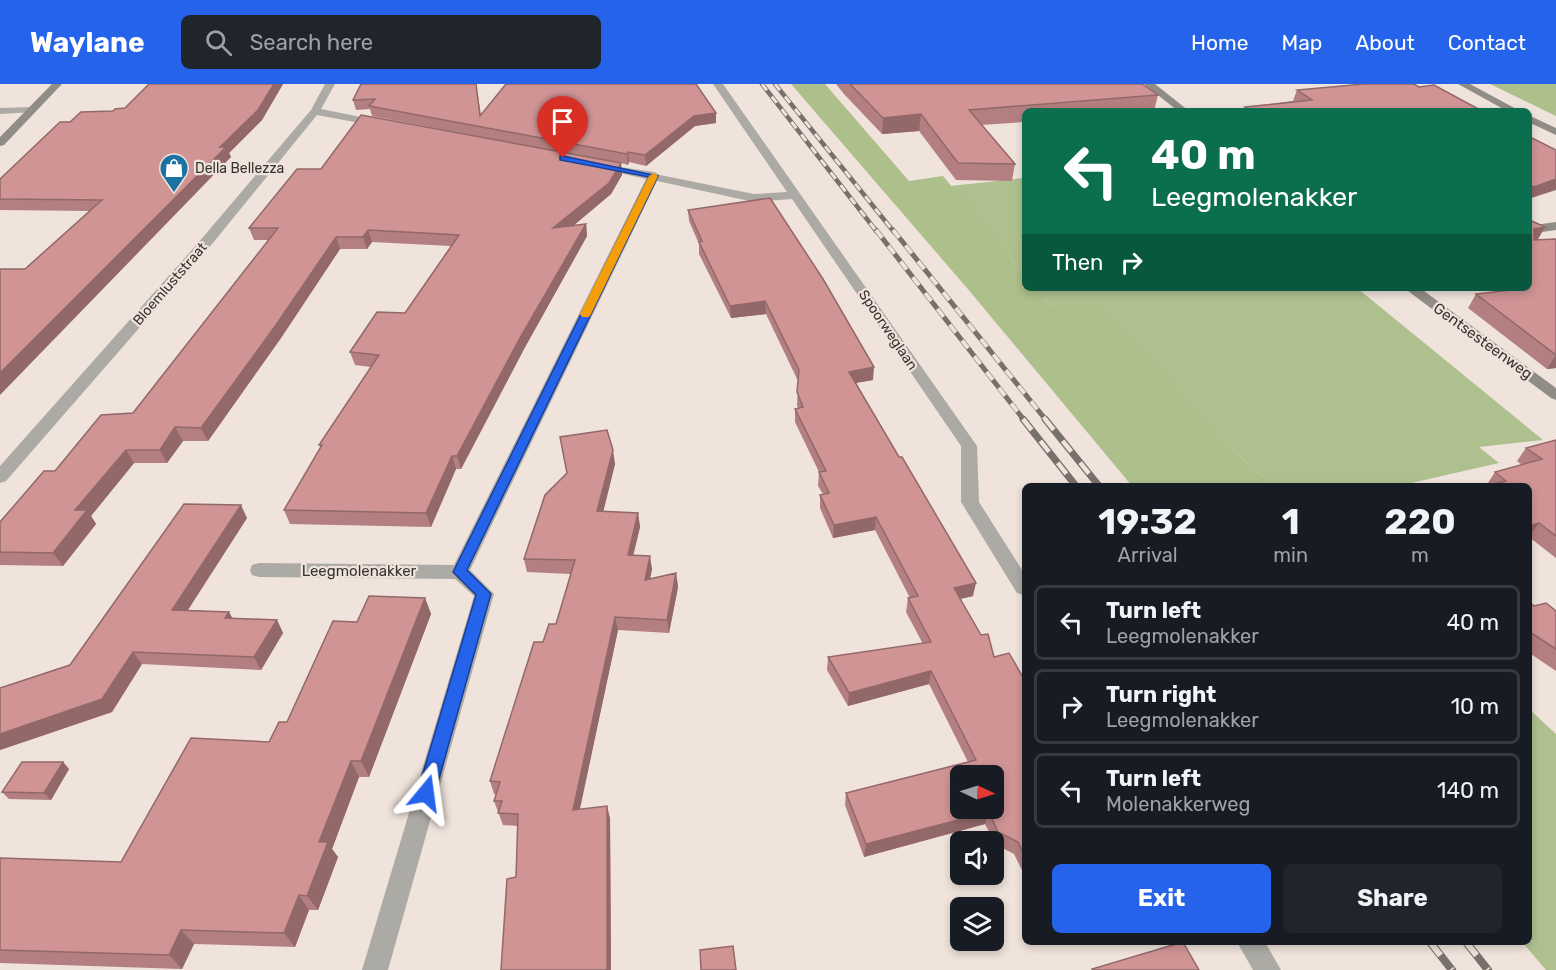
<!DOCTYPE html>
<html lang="en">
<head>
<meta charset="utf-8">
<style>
  :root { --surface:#171b24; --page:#20242c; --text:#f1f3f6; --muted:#9ea1a6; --line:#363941; --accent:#2563eb }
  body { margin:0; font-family:Rubik,sans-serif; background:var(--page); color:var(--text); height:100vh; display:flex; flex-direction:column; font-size:22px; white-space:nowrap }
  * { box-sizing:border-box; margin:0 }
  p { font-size:20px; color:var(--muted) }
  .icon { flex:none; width:33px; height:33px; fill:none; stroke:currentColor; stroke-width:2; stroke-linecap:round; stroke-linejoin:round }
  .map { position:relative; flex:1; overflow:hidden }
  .sheet { position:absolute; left:1022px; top:399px; width:510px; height:462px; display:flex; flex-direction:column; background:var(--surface); border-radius:9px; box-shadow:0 3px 9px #0003 }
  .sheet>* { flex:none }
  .hud { position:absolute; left:1022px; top:24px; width:510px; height:183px; border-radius:9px; box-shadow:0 3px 9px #0003; background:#0b6e4f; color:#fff; overflow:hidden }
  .needle { width:39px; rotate:94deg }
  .buttons { position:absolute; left:950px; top:681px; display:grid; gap:12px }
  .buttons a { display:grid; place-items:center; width:54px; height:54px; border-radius:9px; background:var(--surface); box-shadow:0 3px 9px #0003; font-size:30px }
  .pin { position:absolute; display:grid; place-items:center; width:51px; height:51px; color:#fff; margin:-62px -26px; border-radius:50% 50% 50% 0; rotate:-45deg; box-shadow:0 0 6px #0007 }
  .pin .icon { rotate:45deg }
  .me { position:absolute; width:66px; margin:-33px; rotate:16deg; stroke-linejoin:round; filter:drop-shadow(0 0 4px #0008) }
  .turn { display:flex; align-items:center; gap:21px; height:126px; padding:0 30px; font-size:27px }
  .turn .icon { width:78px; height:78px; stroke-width:2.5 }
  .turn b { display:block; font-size:42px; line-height:51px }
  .then { display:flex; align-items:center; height:57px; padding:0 30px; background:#0003; gap:12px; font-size:22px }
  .eta { display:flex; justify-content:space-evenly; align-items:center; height:102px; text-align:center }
  .eta b { font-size:36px; font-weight:700; line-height:42px }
  .primary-button { display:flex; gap:12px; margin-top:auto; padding:12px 30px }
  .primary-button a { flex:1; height:69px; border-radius:9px; background:var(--accent); color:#fff; font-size:24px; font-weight:700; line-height:69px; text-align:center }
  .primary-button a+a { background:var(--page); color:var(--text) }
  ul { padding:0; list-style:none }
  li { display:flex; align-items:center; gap:18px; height:75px; margin:0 12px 9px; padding:0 18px; border:3px solid var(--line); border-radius:9px }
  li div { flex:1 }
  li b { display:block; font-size:22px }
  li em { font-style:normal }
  header { display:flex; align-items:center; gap:36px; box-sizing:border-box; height:84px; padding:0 30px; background:var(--accent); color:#fff }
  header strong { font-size:28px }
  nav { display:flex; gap:33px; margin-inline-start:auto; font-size:21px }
  .search { width:420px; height:54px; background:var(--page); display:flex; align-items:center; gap:15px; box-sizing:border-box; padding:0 21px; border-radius:9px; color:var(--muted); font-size:22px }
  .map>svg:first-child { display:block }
</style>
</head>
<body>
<header>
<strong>Waylane</strong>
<div class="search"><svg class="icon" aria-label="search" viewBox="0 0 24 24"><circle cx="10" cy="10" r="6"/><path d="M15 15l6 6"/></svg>Search here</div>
<nav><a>Home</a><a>Map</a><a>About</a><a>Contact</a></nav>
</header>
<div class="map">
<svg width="1556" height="886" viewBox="0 0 1556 886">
  <rect width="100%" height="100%" fill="#efe3db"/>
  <path fill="#afc08f" d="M1024,94V191L950,102Z
    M1036,204H1357L1543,356L1479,363L1499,379L1398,402H1274L1219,354L1052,223Z
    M1529,625L1556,650V886H1546L1522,858H1528Z"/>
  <path fill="#adbf8b" d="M791,0H825L909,97L943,92L1024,191V204H1036L1052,223L1093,219L1219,354L1274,402H1132L967,204Z
    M1490,0H1556V32Z"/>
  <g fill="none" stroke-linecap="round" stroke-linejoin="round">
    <path fill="#acaaa5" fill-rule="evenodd" d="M31,23L35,24V28L0,30V24Z"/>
    <path fill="#acaaa5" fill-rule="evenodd" d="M325,0H335L321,25L381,37L386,40L381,43L317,31L208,165L6,397L0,399V382L198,159L311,26Z
      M713,0H723L977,362L979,418L1024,489V511L1017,509L961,418V362L792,115L754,118L657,97L470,486L494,510L388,886H362L474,512L455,495L259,493L252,491L250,486L252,481L259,479L454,481L646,95L593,83V79L654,88L660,91L754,110L787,108Z
      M1237,858H1265L1281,886H1253Z"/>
    <path fill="#908d86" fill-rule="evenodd" d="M52,0H62L4,61L0,62V53Z
      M1144,0H1155L1189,27H1178Z
      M1458,0H1470L1520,27H1507Z
      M1528,31L1556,44V51L1528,38Z
      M1556,138V146L1528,150V142Z
      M1404,204H1420L1556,304V316L1551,314Z"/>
    <g stroke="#78706b" stroke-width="4.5">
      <path id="rail-far3" d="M762,0L877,148
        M775,0L894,148"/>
    </g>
    <g stroke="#78706b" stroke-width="5">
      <path id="rail-far2" d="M876,146L1024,336
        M893,146L1046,336"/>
    </g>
    <g stroke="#78706b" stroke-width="7">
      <path id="rail-far1" d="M1023,335L1076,402
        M1045,335L1099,402"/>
    </g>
    <g stroke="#78706b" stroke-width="8">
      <path id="rail" d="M1430,858L1452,886
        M1466,858L1488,886"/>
    </g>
    <use href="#rail-far3" stroke="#efe3db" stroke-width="3" stroke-dasharray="8" stroke-linecap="butt"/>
    <use href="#rail-far2" stroke="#efe3db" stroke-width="4" stroke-dasharray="10" stroke-linecap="butt"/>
    <use href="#rail-far1" stroke="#efe3db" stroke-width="4.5" stroke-dasharray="14" stroke-linecap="butt"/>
    <use href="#rail" stroke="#efe3db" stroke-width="6" stroke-dasharray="17" stroke-linecap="butt"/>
  </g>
  <path fill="#b37f80" d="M149,0H283L262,36L229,69L231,73L25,185L89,127L0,126V95L70,38L125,24Z
    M361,0H476L481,31L716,29V39L695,42L646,82L629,78L628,81L621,79L622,91L611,110L573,142L586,140L587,152L524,265L461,385H456L431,443L290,440L284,426L321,364L319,361L371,283L355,281L350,268L405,229L451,162L372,158L367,165H340L281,254L208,357H183L167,379H134L91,432L96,440L63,482L0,481V438L133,329L269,156H254L249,144L321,85L564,69L372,32L370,25L356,26L353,16Z
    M836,0H1142L1158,11L1154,27H1024V38L981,41L1015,80L1012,97L956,96L919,47L882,50L844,10Z
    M1419,3L1482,27H1243L1245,23L1293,17L1297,6Z
    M688,126L873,296L856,299L973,512L960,515L994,573L1024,595V790L1014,770L995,760L985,740L864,773L845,721L846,709L968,678L929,600L848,622L827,586L828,573L923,560L906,528L908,514H910L875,446L833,454L820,424V411L823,410L818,402L819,388L795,338V325L798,324L797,321L798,297L766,230L731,234L699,170V160L689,137Z
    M1556,155V284L1547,285L1468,224L1476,210L1502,207L1498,204H1528L1538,156Z
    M1556,356V474L1529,453L1486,402L1495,388L1522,381L1517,377L1526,364Z
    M615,380L603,427L638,429L640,443L633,471L652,485L650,495L676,489L678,503L669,549L618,546L579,726L607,722L610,735L611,886H501L516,793L518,742L503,741L494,717L496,710H494L490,697L543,558L556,540L571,490L527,488L524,475L567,389Z
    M247,434L188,526L229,528L232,534L277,536L283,549L261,586L142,580L112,628L0,666V604L70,581Z
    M425,514L431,530L369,693H359L332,765L338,773L318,826H309L295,863L194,860L182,885L0,879V774L121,778L269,658L287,638L357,538Z
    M1528,517L1534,522L1556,527V587L1528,568Z
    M63,678L69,685L51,716L9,715L2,708Z"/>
  <path fill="#926868" d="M274,0H283L262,36L229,69L231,73L0,311V289Z
    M716,29V39L695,42L646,82L645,71L694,32Z
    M921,30L919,47L882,50L883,34Z
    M628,68L629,78L628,81L627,70Z
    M621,79L622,91L611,110L555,157L553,144Z
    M1556,95V106L1528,115V103Z
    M586,140L587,152L524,265L461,385L457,372L521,252Z
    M1545,143L1537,157L1528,158L1534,145Z
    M368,146L372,158L367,165L363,153Z
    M336,153L340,165L281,254L208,357L201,344Z
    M765,217L766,230L731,234L730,222Z
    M1556,271V284L1547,285Z
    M874,283L873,296L849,300V288Z
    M175,343L183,357L167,379L160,366Z
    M126,366L134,379L91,432L96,440L63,482L53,469L75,426Z
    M613,366L615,380L600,441L597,427Z
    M452,372L456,385L431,443L426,429Z
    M241,421L247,434L180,538L172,526Z
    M638,429L640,443L630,485L628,471Z
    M876,433L875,446L833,454L834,441Z
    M1539,439L1529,453H1528V442Z
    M650,472L652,485L647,509L645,496Z
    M676,489L678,503L669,549L667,536Z
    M976,499L973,512L951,517L954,504Z
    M425,514L431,530L369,693L361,677Z
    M229,528L236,541L225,534Z
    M615,533L618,546L577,739L573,726Z
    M277,536L283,549L261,586L254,573Z
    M133,568L142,580L112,628L0,666V650Z
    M931,587L929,600L848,622L849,609Z
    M351,677L359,693L332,765L338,773L318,826L307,812L319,758Z
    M63,678L69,685L51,716L44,709Z
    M607,722L610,735L611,886H607Z
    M989,728L985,740L864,773L866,760Z
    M299,811L309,826L295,863L284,849Z
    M181,846L194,860L182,885L169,871Z"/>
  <path fill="#d09495" stroke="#926868" stroke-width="1.5" fill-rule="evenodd" d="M149,0H274L258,26L220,63H226L0,289V185H25L102,116L0,115V95L60,38H70L81,28L113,27L115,25L125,24Z
    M361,0H476L480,32L506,0H696L716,29L694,32L645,71L628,68L627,70L369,22L375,15L353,16Z
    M850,0H1142L1158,11L969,26L1015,80L958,79L921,30L883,34Z
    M1364,0H1414L1419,3L1434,1L1482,27H1250L1245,23L1312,16L1297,6Z
    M361,31L621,79L609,99L553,144L586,140L521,252L457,372H452L426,429L284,426L322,361H319L379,271L350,268L377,228L405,229L459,151L368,146L363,153H336L276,241L201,344L175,343L160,366H126L75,426H87L53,469L0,468V438L44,387H55L101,331L133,329L278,144H249L297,85H321Z
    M1528,52L1556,66V95L1537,102L1528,103Z
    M770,114L823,195L874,283L849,288L899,373H902L976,499L954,504L981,551L988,550L994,573L1009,569L1024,595V770L1018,758L998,748L989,728L866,760L846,709L976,676L931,587L849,609L828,573L931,558L908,514L918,512L876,433L834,441L820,411L829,409L819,388L826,387L795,325L803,323L797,308L799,286L765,217L730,222L699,158L702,157L688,126ZM960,692H993V724H960Z
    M1528,135L1534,138L1545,143L1534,145V156L1556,155V271L1476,210L1528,204Z
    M607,346L613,366L597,427L638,429L628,471L650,472L645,496L676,489L667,536L615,533L573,726L607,722V886H501L507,795L516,793L518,730L498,729L502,717H494L500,698L490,697L534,558H543L549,540H556L575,476L524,475L545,411L567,389L560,353Z
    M1556,356V452L1539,439L1528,442V402H1485L1506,397L1495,388L1542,375L1526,364Z
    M184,420L241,421L172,526L229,528L225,534L277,536L254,573L133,568L102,615L0,650V604L70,581Z
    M369,512L425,514L361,677H351L319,758H328L307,812L299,811L284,849L181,846L169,871L0,866V774L121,778L191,654L269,658L279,638H287L333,537L357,538Z
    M1528,517L1534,522L1546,519L1556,527V565L1528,547Z
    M22,678H63L44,709L2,708Z
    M1183,858L1199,886H1093L1092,885Z
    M733,862L736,886H701L700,866Z"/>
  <path fill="#2563eb" stroke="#184099" stroke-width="1.5" d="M563,72L658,92L467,486L491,510L435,709L432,715L426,717L420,715L417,709L476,511L453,488L649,93L560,76V72Z"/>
  <path fill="#f59e0b" d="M654,89L658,92L591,230L589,233H582L580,230L649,92Z"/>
  <defs>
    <g id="shop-pin" transform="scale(1.5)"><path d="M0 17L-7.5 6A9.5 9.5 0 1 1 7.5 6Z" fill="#1b71a1" stroke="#efe3db"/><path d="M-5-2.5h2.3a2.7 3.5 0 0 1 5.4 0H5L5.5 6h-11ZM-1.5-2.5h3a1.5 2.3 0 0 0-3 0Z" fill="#fff"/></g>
  </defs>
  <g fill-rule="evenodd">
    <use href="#shop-pin" x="174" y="84"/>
  </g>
  <g text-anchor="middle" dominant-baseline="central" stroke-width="4.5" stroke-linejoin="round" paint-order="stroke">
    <g font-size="14" fill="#383330" stroke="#efe3db" text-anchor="start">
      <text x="195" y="84">Della Bellezza</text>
    </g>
    <g font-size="14" fill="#383330" stroke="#efe3db">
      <text transform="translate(170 200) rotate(-49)">Bloemluststraat</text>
      <text transform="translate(888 246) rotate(56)">Spoorweglaan</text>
    </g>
    <g font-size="15" fill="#383330" stroke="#efe3db">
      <text transform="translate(1483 257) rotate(36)">Gentsesteenweg</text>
      <text x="359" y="487">Leegmolenakker</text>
    </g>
  </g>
</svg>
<div class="buttons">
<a><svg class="needle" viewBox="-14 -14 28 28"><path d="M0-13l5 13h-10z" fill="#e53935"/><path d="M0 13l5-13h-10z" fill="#9ea1a6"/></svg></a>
<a><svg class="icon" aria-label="sound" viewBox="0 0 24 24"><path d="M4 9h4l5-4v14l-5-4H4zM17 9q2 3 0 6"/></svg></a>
<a><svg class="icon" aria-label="layers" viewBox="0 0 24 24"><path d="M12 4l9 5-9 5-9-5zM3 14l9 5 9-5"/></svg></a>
</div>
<div class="pin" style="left:563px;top:74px;background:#d93025"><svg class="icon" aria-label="arrive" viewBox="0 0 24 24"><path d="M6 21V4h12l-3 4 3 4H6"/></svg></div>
<svg class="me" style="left:426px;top:709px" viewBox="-20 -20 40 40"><path d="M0-17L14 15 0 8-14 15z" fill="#2563eb" stroke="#fff" stroke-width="4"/></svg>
<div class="hud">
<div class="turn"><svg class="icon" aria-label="left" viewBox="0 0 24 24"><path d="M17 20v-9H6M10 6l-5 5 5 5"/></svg><div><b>40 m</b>Leegmolenakker</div></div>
<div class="then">Then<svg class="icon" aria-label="right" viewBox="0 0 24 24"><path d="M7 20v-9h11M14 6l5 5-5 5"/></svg></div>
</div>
<section class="sheet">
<div class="eta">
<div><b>19:32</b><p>Arrival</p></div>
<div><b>1</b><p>min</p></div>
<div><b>220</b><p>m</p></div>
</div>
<ul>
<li><svg class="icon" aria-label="left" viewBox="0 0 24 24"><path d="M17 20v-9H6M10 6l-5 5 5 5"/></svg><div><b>Turn left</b><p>Leegmolenakker</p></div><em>40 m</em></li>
<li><svg class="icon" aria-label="right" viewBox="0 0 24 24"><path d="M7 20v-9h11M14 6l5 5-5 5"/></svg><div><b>Turn right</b><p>Leegmolenakker</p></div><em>10 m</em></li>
<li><svg class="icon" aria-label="left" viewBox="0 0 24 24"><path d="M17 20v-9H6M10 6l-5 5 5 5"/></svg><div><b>Turn left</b><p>Molenakkerweg</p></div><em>140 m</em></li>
</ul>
<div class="primary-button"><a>Exit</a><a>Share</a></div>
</section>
</div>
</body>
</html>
